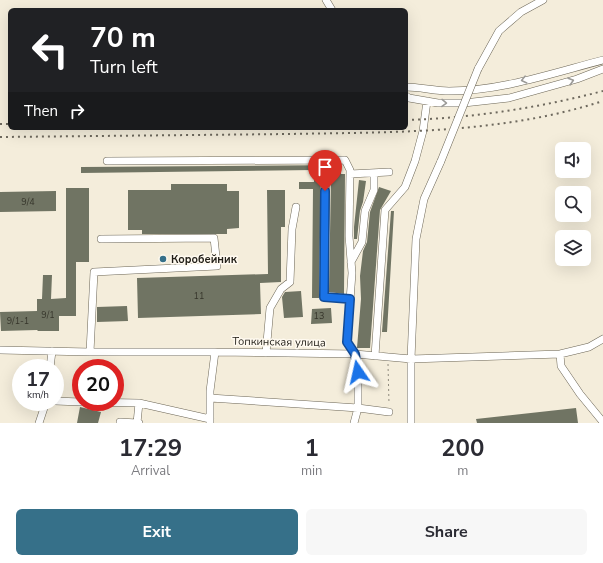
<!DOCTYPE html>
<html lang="en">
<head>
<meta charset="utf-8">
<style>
  :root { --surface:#fff; --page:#f7f7f7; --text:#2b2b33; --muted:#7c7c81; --accent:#367089 }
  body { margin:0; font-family:"Nunito Sans",sans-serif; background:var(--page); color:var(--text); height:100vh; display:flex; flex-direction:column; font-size:15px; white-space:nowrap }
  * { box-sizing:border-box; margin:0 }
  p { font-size:13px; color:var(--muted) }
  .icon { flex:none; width:22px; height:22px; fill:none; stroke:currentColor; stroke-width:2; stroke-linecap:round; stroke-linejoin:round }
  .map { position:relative; height:423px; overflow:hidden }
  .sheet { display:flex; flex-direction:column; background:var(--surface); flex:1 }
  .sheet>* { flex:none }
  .hud { position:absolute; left:8px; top:8px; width:400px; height:122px; border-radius:6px; box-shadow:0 4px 16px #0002; background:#202124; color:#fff; overflow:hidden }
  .fabs { position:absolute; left:555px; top:142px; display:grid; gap:8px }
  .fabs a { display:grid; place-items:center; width:36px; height:36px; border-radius:6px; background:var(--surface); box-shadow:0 4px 16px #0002; font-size:20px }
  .speed { position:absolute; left:12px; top:359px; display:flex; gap:8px; font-size:20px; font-weight:700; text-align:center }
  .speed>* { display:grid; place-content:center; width:52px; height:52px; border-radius:50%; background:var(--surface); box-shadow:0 4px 16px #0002; line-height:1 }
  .speed small { font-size:10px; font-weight:400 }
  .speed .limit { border:6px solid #d22; background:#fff; color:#111 }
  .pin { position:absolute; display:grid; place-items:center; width:34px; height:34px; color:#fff; margin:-41px -17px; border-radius:50% 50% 50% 0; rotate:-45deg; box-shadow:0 0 4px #0007 }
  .pin .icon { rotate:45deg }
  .me { position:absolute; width:44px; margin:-22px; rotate:349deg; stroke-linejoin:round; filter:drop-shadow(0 0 3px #0008) }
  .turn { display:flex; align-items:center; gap:14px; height:84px; padding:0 16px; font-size:18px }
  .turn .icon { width:52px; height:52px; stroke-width:2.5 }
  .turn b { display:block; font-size:28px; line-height:34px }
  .then { display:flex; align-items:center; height:38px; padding:0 16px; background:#0003; gap:8px; font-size:15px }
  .eta { display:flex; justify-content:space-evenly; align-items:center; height:68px; text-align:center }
  .eta b { font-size:24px; font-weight:700; line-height:28px }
  .action { display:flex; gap:8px; margin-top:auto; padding:8px 16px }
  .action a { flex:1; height:46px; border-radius:6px; background:var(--accent); color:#fff; font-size:16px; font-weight:700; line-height:46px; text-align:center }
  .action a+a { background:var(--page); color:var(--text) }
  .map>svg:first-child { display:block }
</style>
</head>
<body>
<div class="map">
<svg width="603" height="423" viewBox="0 0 603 423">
  <rect width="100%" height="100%" fill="#f4eddb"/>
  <path fill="#707463" d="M341,165V174H345L344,294L329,292L331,176L329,172L326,171L322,173L321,176L319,298H312L313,189H299V182H314V170L81,173V167Z
    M359,180L366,181L363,202L360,211L357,239H354V227Z
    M171,184H227V191H239V228L227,229V234H142V230H128V190H171Z
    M379,187L391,191L380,210L370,348H357L361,299L360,276L363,251L367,242L370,212Z
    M66,188H89V262H76V316H59V331H38L37,330L1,331L0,312L37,311V299H42L43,275H52L51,299L66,298Z
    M267,190H285V227H281V282L260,283L261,314L138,318L137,278L268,274Z
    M56,191V211L0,212V192Z
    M391,211H394L387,332H382Z
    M301,291L303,317L284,318L282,297L285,292Z
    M127,306L128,321L97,322V307Z
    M331,308L332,323L311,324L312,309Z
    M80,407L101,412L98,423H77Z
    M576,408L578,423H477L476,419Z"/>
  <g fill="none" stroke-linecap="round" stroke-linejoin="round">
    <g stroke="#6c6656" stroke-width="8">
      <path id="minor" d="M326,0L332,10
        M478,69L499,31L521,12L543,0
        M406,87C420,87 435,91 449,91C501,91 553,73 603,60
        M406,96L409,98L438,103H464L509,98L577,79L603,69
        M107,161L345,160L350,170L349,236L352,273L347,342L355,354L358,372V408L354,423
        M350,174L389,172
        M326,176L324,297L350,299
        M351,262L362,242L365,211L374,190V173
        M0,350L90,352H215L355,354L411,359L560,354L589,347L603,339
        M90,352L94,272L217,266L214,238L101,239
        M266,353L270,308L281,289L290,282L292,229L296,207
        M560,354L561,366L580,394L603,422
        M375,356L385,210L405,187L415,161L423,131L427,101
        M50,368L52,351
        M210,398L358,408L389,412
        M55,401L81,402
        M86,402L139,403L210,419
        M120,422L137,423
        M39,423L46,402
        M139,423H137L139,403
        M210,423V391L215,352
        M411,423V359L416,239L424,199L441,161"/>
    </g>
    <path stroke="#8f8a7d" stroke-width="1" stroke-dasharray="2 3" stroke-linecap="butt" d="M388,364L389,404"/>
    <use href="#minor" stroke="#fff" stroke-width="7"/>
    <path stroke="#6e695e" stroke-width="2" stroke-dasharray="2 4" stroke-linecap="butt" d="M406,120C473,118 538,108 603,91
      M0,124H10
      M0,137C96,136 193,135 289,134C395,132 501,134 603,101"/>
    <g stroke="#6c6656" stroke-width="8" stroke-linecap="butt">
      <path id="minor-bridge" d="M441,161L478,69"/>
    </g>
    <use href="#minor-bridge" stroke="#fff" stroke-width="7"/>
  </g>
  <defs><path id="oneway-chevron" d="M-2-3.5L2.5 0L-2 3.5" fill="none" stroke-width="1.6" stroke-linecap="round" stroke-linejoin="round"/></defs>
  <g stroke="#9b9a97">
    <use href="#oneway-chevron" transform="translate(524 80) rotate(166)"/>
    <use href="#oneway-chevron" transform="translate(571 81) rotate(-16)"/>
    <use href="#oneway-chevron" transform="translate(444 103) rotate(1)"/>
  </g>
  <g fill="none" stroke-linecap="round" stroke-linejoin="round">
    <g stroke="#114b97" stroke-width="10">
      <path id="route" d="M325,191L324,297L350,299L347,342L355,354L358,372"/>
    </g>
    <use href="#route" stroke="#1a73e8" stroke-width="7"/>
  </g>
  <circle fill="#367089" stroke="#fffaf0" stroke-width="1.5" cx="163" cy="259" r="4"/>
  <g text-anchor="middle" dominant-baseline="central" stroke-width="3" stroke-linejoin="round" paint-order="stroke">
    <g font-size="9" fill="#35342a">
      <text x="28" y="202">9/4</text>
      <text x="199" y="296">11</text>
      <text x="48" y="315">9/1</text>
      <text x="319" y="316">13</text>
      <text x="18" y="321">9/1-1</text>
    </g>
    <g font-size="11" font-weight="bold" fill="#211e17" stroke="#fffaf0" text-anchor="start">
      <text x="171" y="259">Коробейник</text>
    </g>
    <g font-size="11" fill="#211e17" stroke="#fffaf0">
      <text transform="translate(279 342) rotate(1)">Топкинская улица</text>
    </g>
  </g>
</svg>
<div class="fabs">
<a><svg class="icon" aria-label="sound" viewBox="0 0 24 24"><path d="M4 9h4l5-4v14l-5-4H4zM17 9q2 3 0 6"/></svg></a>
<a><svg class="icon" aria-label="search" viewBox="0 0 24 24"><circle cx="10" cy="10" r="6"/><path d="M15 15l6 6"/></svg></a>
<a><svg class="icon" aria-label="layers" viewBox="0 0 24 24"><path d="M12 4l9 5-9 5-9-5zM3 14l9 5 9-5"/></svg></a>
</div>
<div class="speed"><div>17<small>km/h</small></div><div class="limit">20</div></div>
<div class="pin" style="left:325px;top:191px;background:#d93025"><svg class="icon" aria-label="arrive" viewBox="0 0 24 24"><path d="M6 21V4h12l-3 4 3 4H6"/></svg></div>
<svg class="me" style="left:358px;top:372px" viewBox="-20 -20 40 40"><path d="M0-17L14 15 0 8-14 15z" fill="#1a73e8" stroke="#fff" stroke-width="4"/></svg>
<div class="hud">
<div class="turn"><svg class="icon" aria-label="left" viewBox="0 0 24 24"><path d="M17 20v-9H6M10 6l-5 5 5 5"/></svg><div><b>70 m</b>Turn left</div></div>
<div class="then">Then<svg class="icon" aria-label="right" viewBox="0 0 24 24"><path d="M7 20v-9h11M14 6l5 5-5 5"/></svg></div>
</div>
</div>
<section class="sheet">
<div class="eta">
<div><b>17:29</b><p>Arrival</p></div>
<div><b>1</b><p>min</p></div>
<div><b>200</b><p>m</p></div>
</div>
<div class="action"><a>Exit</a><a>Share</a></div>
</section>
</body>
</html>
